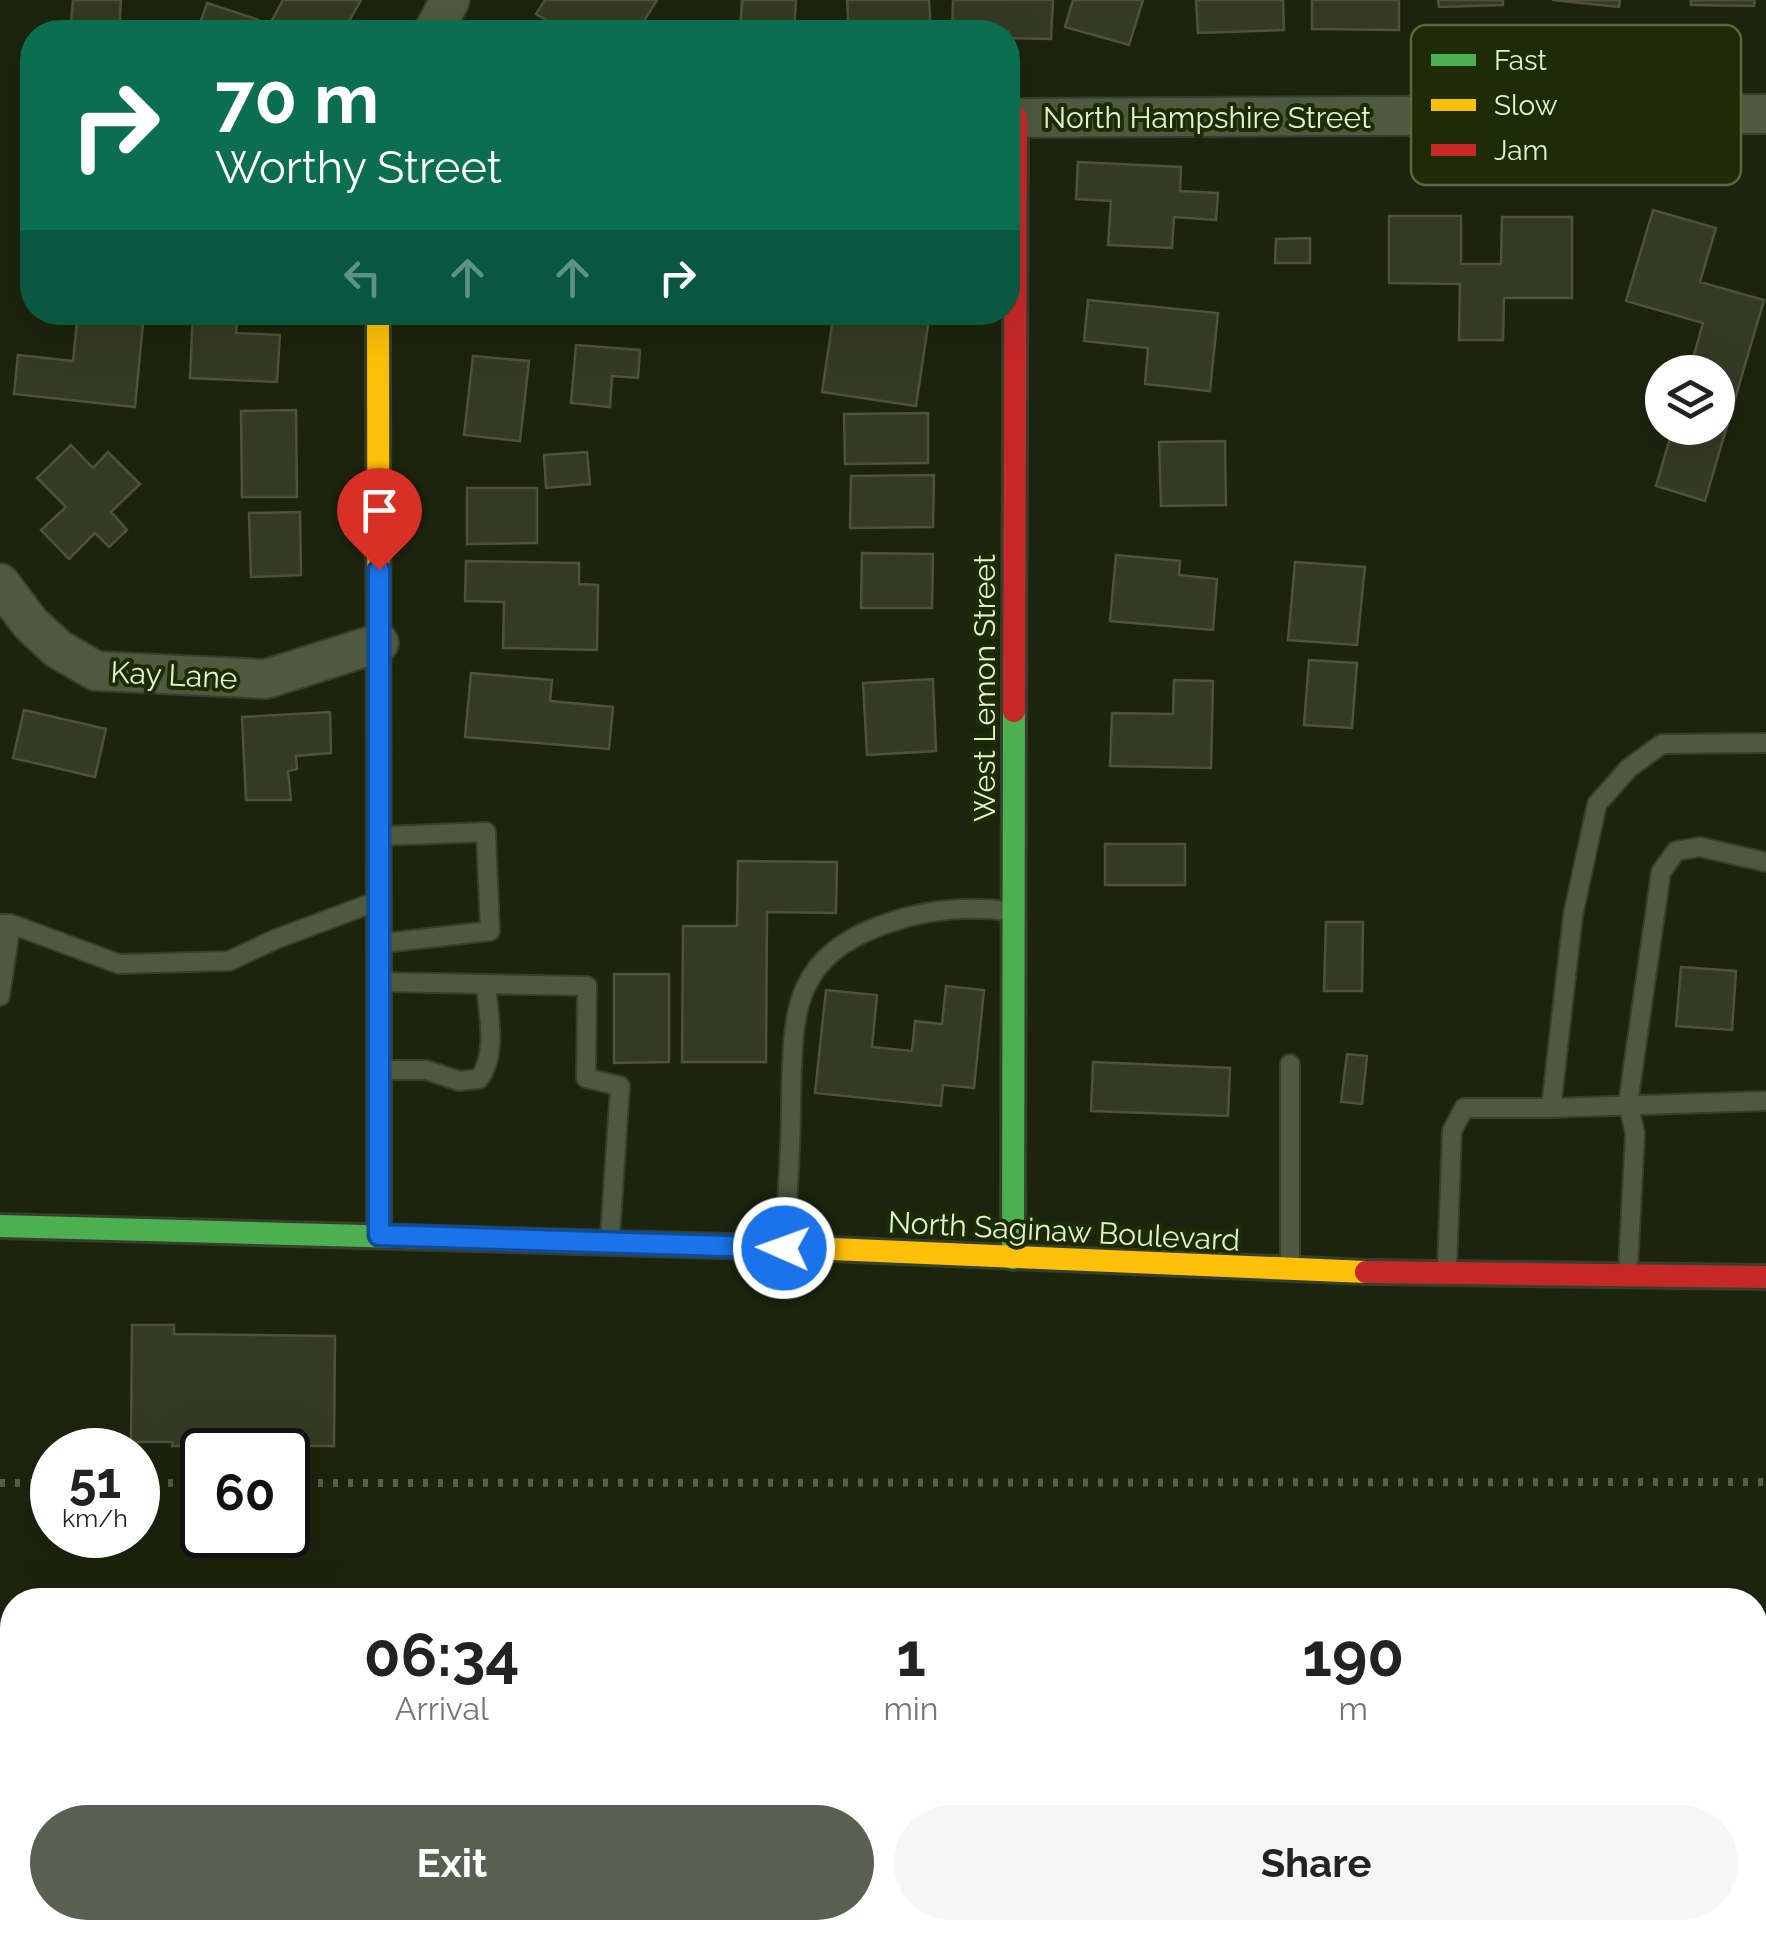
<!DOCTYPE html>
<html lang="en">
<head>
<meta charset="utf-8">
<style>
  :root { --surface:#fff; --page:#f6f6f6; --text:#222; --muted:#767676; --accent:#595f51 }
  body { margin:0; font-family:Raleway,sans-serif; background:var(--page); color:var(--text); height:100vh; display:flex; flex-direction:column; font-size:38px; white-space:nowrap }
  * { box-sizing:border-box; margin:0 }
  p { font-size:32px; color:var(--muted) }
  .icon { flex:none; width:55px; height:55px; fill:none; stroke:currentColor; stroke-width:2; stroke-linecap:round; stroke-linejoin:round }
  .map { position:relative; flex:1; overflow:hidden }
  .panel { position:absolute; left:0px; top:1588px; width:1768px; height:352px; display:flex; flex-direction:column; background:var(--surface); border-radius:40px 40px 0 0; box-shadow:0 10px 40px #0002 }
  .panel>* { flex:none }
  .banner { position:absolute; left:20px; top:20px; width:1000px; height:305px; border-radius:40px; box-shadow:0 10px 40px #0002; background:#0b6e4f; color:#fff; overflow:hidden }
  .tools { position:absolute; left:1645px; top:355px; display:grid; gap:20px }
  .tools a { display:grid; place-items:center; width:90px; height:90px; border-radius:50%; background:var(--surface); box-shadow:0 10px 40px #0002; font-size:50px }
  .speed { position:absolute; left:30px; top:1428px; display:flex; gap:20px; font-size:50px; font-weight:700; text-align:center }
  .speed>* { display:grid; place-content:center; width:130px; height:130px; border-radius:50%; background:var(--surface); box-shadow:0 10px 40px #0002; line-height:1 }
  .speed small { font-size:25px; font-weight:400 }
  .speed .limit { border:5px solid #111; border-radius:15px; background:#fff; color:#111 }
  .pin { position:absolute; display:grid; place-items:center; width:85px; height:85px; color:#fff; margin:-102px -42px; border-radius:50% 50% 50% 0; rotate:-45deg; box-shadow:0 0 10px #0007 }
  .pin .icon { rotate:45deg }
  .me { position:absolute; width:110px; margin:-55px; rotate:272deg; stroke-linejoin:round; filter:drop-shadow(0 0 8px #0008) }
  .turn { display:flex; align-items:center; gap:35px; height:210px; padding:0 30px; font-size:45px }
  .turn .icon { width:130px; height:130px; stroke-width:2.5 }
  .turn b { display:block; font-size:70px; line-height:85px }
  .lanes { display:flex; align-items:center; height:95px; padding:0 30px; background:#0003; justify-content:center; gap:50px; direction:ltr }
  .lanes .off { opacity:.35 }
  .eta { display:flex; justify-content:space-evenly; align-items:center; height:170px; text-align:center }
  .eta b { font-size:60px; font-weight:700; line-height:70px }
  .cta { display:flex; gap:20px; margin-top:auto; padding:20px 30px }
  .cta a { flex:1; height:115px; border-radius:60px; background:var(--accent); color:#fff; font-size:40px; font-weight:700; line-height:115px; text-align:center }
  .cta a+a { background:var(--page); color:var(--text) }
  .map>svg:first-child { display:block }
</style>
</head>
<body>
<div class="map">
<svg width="1766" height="1939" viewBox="0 0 1766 1939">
  <defs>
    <pattern id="industrial-grid" width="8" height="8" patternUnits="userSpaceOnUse" patternTransform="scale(2.5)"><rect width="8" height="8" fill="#25330b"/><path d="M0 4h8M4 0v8" fill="none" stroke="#3a4722"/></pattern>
  </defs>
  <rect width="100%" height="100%" fill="#1c240e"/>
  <path fill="url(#industrial-grid)" d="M1755,1703H1766V1939H150L144,1928H1755Z"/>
  <path fill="#353a25" stroke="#4f5238" stroke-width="2.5" d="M73,0H121L119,32H70Z
    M283,0H361L343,32H289L271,22Z
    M545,0H657L637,32H567L536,14Z
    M742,0H796L794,32H740Z
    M847,0H929L931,32H849Z
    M953,0H1053L1051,39L1008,38V32H952Z
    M1073,0H1143L1129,45L1065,27Z
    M1196,0H1283L1284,30L1198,33Z
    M1312,0H1399V30L1312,29Z
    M1438,0H1503V5L1439,7Z
    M1552,0H1620L1619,7Z
    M1691,0H1755L1754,6L1691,5Z
    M207,3L259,20L255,32H197Z
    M1078,162L1181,167L1180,191L1218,193L1216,220L1174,217L1172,248L1108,245L1111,201L1076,199Z
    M1653,210L1716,228L1700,282L1764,300L1705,501L1656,486L1673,428H1718V372H1689L1703,323L1626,301Z
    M1389,216H1461V264H1501L1502,217H1572V298H1504L1503,340H1459L1460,284L1389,283Z
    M1310,238V263H1275L1276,239Z
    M1088,300L1218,313L1210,391L1145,384L1148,348L1084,341Z
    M78,312L144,313L135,407L14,394L18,355L73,361Z
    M193,312H238L236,333L280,335L277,382L190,378Z
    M834,312H930L916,406L822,392Z
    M576,345L640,350L638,378L612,376L610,407L571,403Z
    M473,356L529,361L520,441L464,435Z
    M296,410L297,497H242L241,411Z
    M928,413V463L845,464L844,414Z
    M1225,441L1226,505L1161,506L1159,442Z
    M71,445L93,468L108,452L140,484L111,512L127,530L109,547L95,533L69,559L41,530L66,507L37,478Z
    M587,452L590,484L546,488L544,455Z
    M934,475L933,527L850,528L851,476Z
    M467,488H537V543L467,544Z
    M300,512L301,575L251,577L249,513Z
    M862,553L933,554L932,608H861Z
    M1116,555L1180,561L1179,575L1217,579L1213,630L1110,621Z
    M466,561L579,563V584L598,585L597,650L503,648L504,602L465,601Z
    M1295,562L1365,567L1357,645L1288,640Z
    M1309,660L1357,663L1352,728L1304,725Z
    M471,673L552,680L550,701L613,707L609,749L465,737Z
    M933,679L936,751L867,755L863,683Z
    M1174,680L1213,681L1211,768L1110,766L1112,713L1173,714Z
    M24,710L106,729L95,777L13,758Z
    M330,712L331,753L296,756L297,769L288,771L291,800H246L242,717Z
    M1105,844H1185V885H1105Z
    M738,861L837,862L836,913L767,912L766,1062H682L683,926H737Z
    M1326,922H1363L1362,991H1324Z
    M1681,967L1736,971L1732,1030L1676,1026Z
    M614,974H669V1062L614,1063Z
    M946,986L984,990L974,1088L943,1085L941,1106L815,1093L826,990L877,995L872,1047L912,1051L915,1021L942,1024Z
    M1347,1054L1367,1056L1362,1104L1341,1102Z
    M1093,1062L1230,1068L1228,1116L1091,1111Z
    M132,1325H174V1334L335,1336L334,1446H172L173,1442H131Z
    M1766,1927V1939H575V1934Z"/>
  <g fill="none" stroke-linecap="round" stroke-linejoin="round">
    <g stroke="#373e2d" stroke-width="22">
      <path id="lane" d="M382,836L486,832L490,931L384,943
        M0,924H11L119,964L229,961L276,939L375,902
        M384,982L587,986L586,1078L620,1086L610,1236
        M0,996L11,924
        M383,1070H426L459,1081L479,1079C498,1053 488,1015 486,984
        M1551,1108L1766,1101
        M785,1243C787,1197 791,1151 791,1106C793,1015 789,957 888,923C928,909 966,906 1008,911
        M1290,1266V1064
        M1447,1268L1452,1131L1464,1108H1551L1573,915L1597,804L1629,768L1662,744L1766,743
        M1628,1270L1635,1133L1628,1103L1661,872L1676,851L1700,847L1766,862"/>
    </g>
    <g stroke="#373e2d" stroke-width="42">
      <path id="street" d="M433,32L450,0
        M1008,118L1766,114
        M0,583L30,623L58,649L96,671L266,679L379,643"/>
    </g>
    <g stroke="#373e2d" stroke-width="28">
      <path id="fast" d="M0,1226L832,1249
        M1013,1258L1014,711"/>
    </g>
    <g stroke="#373e2d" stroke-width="28">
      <path id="slow" d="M378,312L379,996
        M832,1249L1366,1272"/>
    </g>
    <g stroke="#373e2d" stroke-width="28">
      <path id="jam" d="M1014,711L1016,118
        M379,996V1235
        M1366,1272L1766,1277"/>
    </g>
    <use href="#lane" stroke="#4f593f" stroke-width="18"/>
    <use href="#street" stroke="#4f593f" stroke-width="38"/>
    <use href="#fast" stroke="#4caf50" stroke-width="22"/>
    <use href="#slow" stroke="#ffc107" stroke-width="22"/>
    <use href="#jam" stroke="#c62828" stroke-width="22"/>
    <path stroke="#575e4a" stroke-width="8" stroke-dasharray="5 10" stroke-linecap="butt" d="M0,1483H52
      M138,1483H202
      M288,1483L1766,1482
      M1755,1613H1766
      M0,1625H12
      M1755,1639H1766
      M0,1650H12
      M0,1718L12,1719
      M0,1739L12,1742
      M1755,1741H1766
      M0,1776L12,1779
      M1755,1804H1766
      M1755,1863H1766
      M0,1871L12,1881
      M56,1928L66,1939"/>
  </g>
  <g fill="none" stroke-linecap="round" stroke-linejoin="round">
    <g stroke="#114b97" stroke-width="25">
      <path id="route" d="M379,570V1235L784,1248"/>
    </g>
    <use href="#route" stroke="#1a73e8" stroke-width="18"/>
  </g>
  <g text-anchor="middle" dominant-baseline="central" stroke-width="8" stroke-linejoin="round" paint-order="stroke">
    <g font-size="30" fill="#e2f2cd" stroke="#1e2c06">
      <text x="1207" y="117">North Hampshire Street</text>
      <text transform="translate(174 675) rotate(3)">Kay Lane</text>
      <text transform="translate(984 688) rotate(-90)">West Lemon Street</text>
      <text transform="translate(1064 1231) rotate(3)">North Saginaw Boulevard</text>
    </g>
  </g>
  <rect x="1411" y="25" width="330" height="160" rx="15" fill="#1e2c06" stroke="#596742" stroke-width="2.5"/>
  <rect x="1431" y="54" width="45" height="12" fill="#4caf50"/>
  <rect x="1431" y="99" width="45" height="12" fill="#ffc107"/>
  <rect x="1431" y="144" width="45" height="12" fill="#c62828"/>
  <g font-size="28" fill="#e2f2cd">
    <text x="1494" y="70">Fast</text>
    <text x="1494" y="115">Slow</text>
    <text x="1494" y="160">Jam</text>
  </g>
</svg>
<div class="tools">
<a><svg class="icon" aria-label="layers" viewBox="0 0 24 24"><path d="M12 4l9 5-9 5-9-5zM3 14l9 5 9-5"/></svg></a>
</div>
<div class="speed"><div>51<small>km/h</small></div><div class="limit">60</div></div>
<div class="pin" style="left:379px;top:570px;background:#d93025"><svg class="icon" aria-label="arrive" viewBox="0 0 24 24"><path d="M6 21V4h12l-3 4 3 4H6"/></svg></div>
<svg class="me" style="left:784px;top:1248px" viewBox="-20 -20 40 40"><circle r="17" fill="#1a73e8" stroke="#fff" stroke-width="3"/><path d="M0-11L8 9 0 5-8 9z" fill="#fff"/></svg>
<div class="banner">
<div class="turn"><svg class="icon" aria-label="right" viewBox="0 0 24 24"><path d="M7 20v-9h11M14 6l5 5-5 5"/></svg><div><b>70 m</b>Worthy Street</div></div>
<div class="lanes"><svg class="icon off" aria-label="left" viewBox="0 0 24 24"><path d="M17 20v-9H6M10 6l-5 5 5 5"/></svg><svg class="icon off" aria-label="ahead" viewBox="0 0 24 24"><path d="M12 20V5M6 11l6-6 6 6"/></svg><svg class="icon off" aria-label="ahead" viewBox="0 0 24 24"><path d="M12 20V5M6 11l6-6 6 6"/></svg><svg class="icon" aria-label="right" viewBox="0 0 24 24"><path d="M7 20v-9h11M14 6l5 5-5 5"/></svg></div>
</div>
<section class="panel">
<div class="eta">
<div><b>06:34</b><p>Arrival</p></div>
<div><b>1</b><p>min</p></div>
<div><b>190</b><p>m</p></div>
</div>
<div class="cta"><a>Exit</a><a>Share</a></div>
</section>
</div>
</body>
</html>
